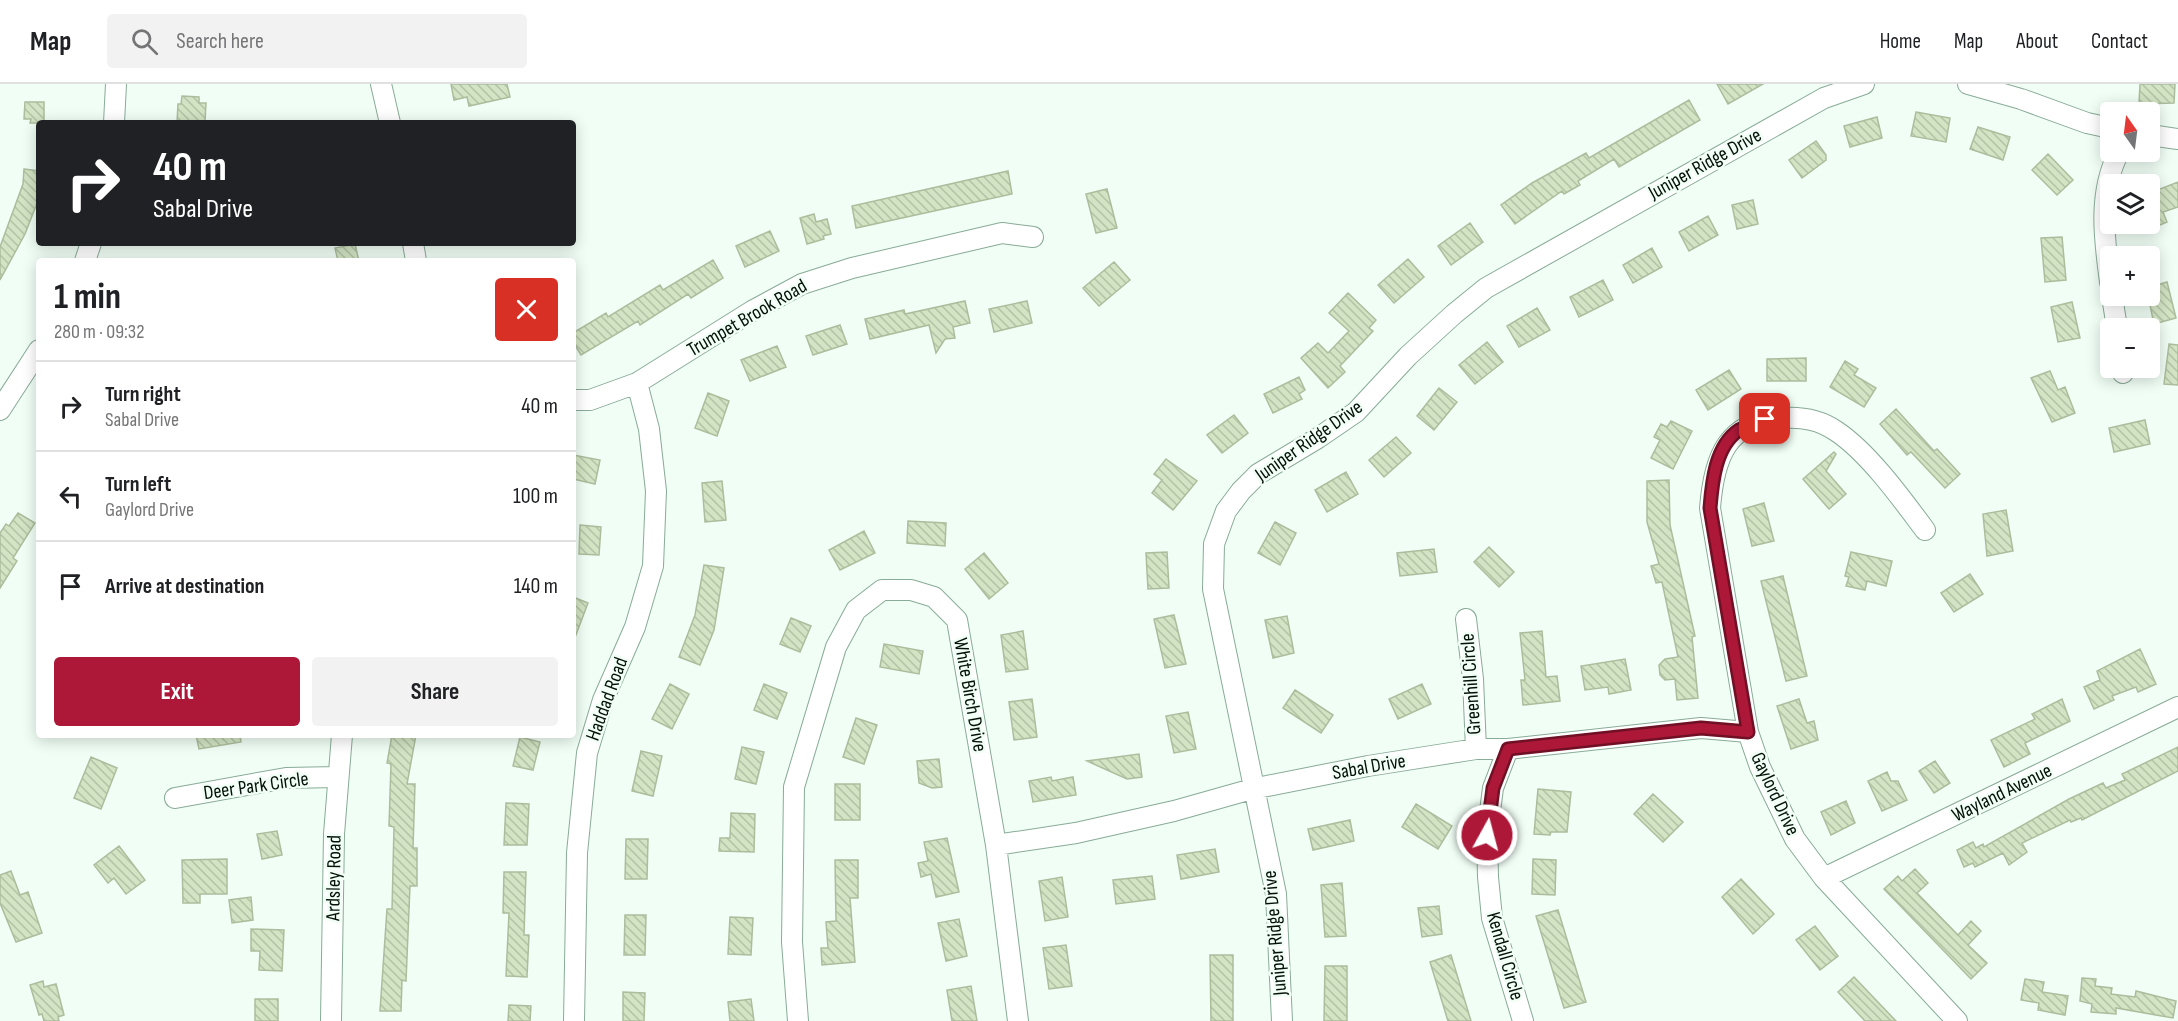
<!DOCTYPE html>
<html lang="en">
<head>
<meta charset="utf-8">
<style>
  :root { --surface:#fff; --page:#f2f2f2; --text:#202124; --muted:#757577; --line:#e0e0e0; --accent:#ad1839 }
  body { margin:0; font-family:"Sofia Sans Condensed",sans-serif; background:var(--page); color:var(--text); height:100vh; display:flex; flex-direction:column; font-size:22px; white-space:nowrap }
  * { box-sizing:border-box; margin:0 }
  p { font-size:20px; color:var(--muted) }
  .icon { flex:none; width:33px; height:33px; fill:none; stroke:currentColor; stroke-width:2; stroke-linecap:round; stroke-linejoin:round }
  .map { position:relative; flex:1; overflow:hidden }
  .panel { position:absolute; left:36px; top:174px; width:540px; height:480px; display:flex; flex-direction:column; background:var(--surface); border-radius:6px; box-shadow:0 3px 15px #0003 }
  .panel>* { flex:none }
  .guide { position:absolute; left:36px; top:36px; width:540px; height:126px; border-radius:6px; box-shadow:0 3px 15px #0003; background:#202124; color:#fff; overflow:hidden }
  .needle { width:39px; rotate:346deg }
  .fabs { position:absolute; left:2100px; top:18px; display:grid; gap:12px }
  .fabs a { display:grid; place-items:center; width:60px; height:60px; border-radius:6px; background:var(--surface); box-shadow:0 3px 15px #0003; font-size:30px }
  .pin { position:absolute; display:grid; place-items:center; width:51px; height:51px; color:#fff; margin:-26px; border-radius:12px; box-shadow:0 3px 9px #0006 }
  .me { position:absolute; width:66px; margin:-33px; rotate:7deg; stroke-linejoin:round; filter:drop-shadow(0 0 4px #0008) }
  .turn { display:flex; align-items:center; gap:21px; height:126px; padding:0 18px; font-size:27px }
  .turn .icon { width:78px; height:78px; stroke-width:2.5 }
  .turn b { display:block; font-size:42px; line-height:51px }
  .round { display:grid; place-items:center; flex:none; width:63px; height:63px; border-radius:6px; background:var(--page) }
  .summary { display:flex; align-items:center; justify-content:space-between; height:102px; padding:0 18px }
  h1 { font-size:36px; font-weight:700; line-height:45px }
  .primary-button { display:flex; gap:12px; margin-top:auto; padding:12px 18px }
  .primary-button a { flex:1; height:69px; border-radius:6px; background:var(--accent); color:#fff; font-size:24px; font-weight:700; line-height:69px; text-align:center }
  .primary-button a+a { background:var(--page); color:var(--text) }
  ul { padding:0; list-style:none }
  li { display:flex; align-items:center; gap:18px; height:90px; padding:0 18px; border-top:2px solid var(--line) }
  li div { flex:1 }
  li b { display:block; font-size:22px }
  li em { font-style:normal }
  header { display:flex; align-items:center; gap:36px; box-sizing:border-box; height:84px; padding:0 30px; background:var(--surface); border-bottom:2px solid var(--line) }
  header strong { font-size:28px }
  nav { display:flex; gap:33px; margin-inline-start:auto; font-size:21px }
  .search { width:420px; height:54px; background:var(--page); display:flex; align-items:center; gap:15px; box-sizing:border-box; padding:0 21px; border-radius:6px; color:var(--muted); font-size:22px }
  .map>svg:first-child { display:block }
</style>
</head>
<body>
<header>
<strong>Map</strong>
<div class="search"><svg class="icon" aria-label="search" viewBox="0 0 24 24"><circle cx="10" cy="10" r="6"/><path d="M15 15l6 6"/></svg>Search here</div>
<nav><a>Home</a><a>Map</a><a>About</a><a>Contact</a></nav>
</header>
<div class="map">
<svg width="2178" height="937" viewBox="0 0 2178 937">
  <defs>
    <pattern id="building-back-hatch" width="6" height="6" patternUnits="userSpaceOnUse" patternTransform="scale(1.5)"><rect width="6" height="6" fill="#d2e4c3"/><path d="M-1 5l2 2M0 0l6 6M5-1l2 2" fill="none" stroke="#b3c3a6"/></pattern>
  </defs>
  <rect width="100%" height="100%" fill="#f0fef5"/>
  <path fill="url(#building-back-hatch)" stroke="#acbd9d" stroke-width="1.5" d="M451,0H507L510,13L469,22L467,13L454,16Z
    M1717,0H1763L1728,20Z
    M2140,0H2175L2174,19L2139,20Z
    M182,12L199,13V19H206L205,37L177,39L178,20H181Z
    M1689,16L1700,36L1619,83L1614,75L1578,97L1580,101L1564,110L1562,107L1515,140L1501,121L1532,99L1586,69L1589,74Z
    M25,18H44V39H30L31,35H24Z
    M1916,28L1950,34L1946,58L1911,52Z
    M1877,33L1882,54L1850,63L1844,42Z
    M1978,43L2010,53L2003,76L1970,65Z
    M1816,57L1826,71V76L1802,94L1789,76Z
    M2048,70L2073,96L2057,111L2032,86Z
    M24,85L39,87V114L25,150L0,196V163L23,100Z
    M1008,87L1012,110L856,144L852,122Z
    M2151,95L2155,107L2178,98V123L2163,128L2167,138L2150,145Z
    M1107,105L1117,144L1096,149L1086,110Z
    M1753,116L1758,140L1737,145L1732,121Z
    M814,130L816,138L827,135L831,150L823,152L824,155L807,160L800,134Z
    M1708,132L1718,151L1689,167L1679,148Z
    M1470,139L1483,158L1451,181L1438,162Z
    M770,147L779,167L745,183L736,162Z
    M2062,153L2066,196L2045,198L2041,154Z
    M355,160L359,177H338L335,164Z
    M1652,164L1662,183L1633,199L1623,181Z
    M1408,175L1424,193L1394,219L1378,201Z
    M713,176L723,194L691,214L688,210L640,241L638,237L581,271L573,258V249L606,229L608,233L660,201L663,206Z
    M1114,178L1130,196L1099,222L1083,204Z
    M1603,196L1613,216L1579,233L1570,213Z
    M2167,198L2176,234L2154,240L2148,212L2150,203Z
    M1348,209L1376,236L1369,244L1373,247L1340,282L1345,288L1328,304L1301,274L1318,259L1328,269L1349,247L1329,229Z
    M965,217L970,239L953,243L955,254L945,255L936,269L929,241L870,255L865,235L904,226L905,230Z
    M1027,217L1032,239L994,248L989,225Z
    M2072,218L2080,254L2058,258L2051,223Z
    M1537,224L1550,246L1519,263L1507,242Z
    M840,241L847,260L813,271L806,252Z
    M1487,258L1503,278L1475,300L1459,281Z
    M2169,260L2178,261V301L2164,300Z
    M777,262L786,283L750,297L741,276Z
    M1806,274V297H1767V275Z
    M1845,277L1858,285L1854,291L1876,304L1864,323L1830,303Z
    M1729,286L1741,305L1708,326L1696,306Z
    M2050,287L2058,306L2065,303L2075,329L2052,338L2031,294Z
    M1299,293L1305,306L1299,310L1302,315L1273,329L1264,310Z
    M1439,304L1457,318L1434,346L1417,332Z
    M708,309L729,317L717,352L695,344Z
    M1896,325L1934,367L1937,365L1960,390L1945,404L1911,368L1907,371L1880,340Z
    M1234,331L1248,349L1222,369L1207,351Z
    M2145,336L2150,360L2114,368L2109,344Z
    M1671,337L1692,347L1673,385L1651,374L1660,356L1654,353L1661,340L1667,343Z
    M1396,353L1411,369L1384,393L1369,376Z
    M1834,368L1836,370L1826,387L1846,410L1829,425L1803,395Z
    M573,371L600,376L595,400L573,395Z
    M1166,375L1197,397L1173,426L1152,409L1162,396L1154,390Z
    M1346,388L1358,410L1327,428L1315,406Z
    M1669,396L1670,441L1695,552L1692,553L1698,614L1677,616L1675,595L1665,596L1660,591L1659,581L1665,575L1678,573L1662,498L1656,499L1651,482L1659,480L1647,438V397Z
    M722,397L726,436L705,438L702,399Z
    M1764,419L1774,457L1752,462L1743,425Z
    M2006,426L2013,467L1987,472L1983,430Z
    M18,429L35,439L13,474L17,477L0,504V449L6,440L9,442Z
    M908,437L946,439L945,462L907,459Z
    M1275,438L1296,449L1280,481L1258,469Z
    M580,441L601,443L599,471L579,470Z
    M864,447L875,469L840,486L829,466Z
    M1489,463L1514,488L1499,503L1474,478Z
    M1434,465L1437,488L1400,492L1397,469Z
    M1167,468L1169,504L1148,505L1146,469Z
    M1851,468L1892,477L1886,502L1867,497L1865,506L1846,502L1849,493L1845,492Z
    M984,469L1008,499L989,515L965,485Z
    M704,481L724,484L714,546L700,581L679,573L695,531Z
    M1970,490L1983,510L1954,528L1941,509Z
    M1783,492L1807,592L1786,597L1761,497Z
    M573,513L588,519L574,556H573Z
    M1174,531L1186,580L1165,584L1154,535Z
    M1287,532L1294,569L1273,574L1265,536Z
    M791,534L811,542L800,568L780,560Z
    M1023,547L1028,585L1006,588L1001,551Z
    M1542,547L1546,593L1557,592L1560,617L1523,621L1521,596H1525L1520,549Z
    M884,560L923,567L919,590L880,583Z
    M2140,565L2156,600L2138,608L2136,603L2112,612L2114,616L2094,625L2084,603L2100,596L2097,587Z
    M1625,575L1631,606L1609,610L1608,603L1585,606L1581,582Z
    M670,600L689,610L672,645L652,635Z
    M764,600L787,609L777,635L754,626Z
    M1422,600L1431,620L1398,635L1389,615Z
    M1295,606L1333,631L1321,649L1283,624Z
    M1032,615L1037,653L1014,656L1009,618Z
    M1799,615L1807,639L1814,637L1818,656L1791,665L1777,622Z
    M2062,615L2070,637L2025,659L2030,670L2004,683L1991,656L2035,635L2032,630Z
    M1188,628L1196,665L1174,669L1166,632Z
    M856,634L877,641L864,680L843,673Z
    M196,651H240L241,658L199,665Z
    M392,651H416L407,700H415L413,764H417V802H410L406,897L402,896L401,927H380L387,825H392L394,743L389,742L391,680L387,679Z
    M520,653L540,658L533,686L513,682Z
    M742,663L764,668L756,700L735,695Z
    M2178,663V687L2082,736L2081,734L2071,738L2070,736L2022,759L2027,768L2009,781L2003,769L1975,783L1973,779L1964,783L1957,766L1973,758L1976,764L1983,760L1984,763L2069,715L2103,699L2106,704L2125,696L2122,690Z
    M641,667L662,672L653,712L632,707Z
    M1139,670L1142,693L1127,695L1087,677Z
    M91,673L117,684L101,725L74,714Z
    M939,675L942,703L932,704L919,699L917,677Z
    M1935,677L1950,699L1934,709L1919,687Z
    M1887,688L1891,697H1898L1907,716L1882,727L1868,697Z
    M1051,693L1052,697L1073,693L1076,711L1033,718L1029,697Z
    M835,700H860V736H835Z
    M1538,705L1571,708L1567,748H1551L1550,751L1534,750Z
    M1653,710L1683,738L1663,758L1634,730Z
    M1846,717L1855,739L1831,751L1821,728Z
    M506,719L529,720L527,761H504Z
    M1416,720L1452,742L1438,765L1402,743Z
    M731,729L755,730L754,768L719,767L720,754H730Z
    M1350,736L1354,757L1313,766L1308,745Z
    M277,747L282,771L262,775L257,750Z
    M947,754L959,808L936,813L931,790L921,793L918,779L928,777L924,758Z
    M626,755H648L647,795H625Z
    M119,762L145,796L126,810L114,794L108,799L94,781Z
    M1215,765L1219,788L1181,795L1177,771Z
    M227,775V810H200V819H183L182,776Z
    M1533,775L1556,776L1555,811L1532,810Z
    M835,776H858V814H850L855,878L822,881L821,864H828L826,838L836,837Z
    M1915,785L1928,799L1917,809L1958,851L1971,837L1981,847L1968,861L1987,879L1971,895L1884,805L1898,792L1902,797Z
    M11,787L20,811L28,808L42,849L16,858L0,819V791Z
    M504,788H526L524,851H529L527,893L506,892L509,829H503Z
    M1152,792L1155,815L1116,820L1113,796Z
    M1062,793L1068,833L1045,837L1039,797Z
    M1741,795L1774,830L1753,850L1722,813Z
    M1342,799L1346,852L1325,853L1321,801Z
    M251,813L253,836L232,839L229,816Z
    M1439,822L1442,850L1422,853L1418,824Z
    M1558,826L1586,918L1564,924L1536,832Z
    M625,831H646L645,871H624Z
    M730,833L753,834L751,871L728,870Z
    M959,835L967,872L946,877L938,839Z
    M1815,842L1838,872L1820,886L1796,856Z
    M251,845L284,846L282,887L259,886L260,867H251Z
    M1066,861L1072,902L1049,905L1043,864Z
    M1210,871H1233V937H1211Z
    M1451,871L1471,937H1448L1430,878Z
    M1325,882H1347V937H1324Z
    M1854,893L1896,937H1865L1838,908Z
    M2082,894L2096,895L2095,902L2112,904L2111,910L2135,913L2136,907L2176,917L2173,934L2116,924V930L2091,928L2092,920L2080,917Z
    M2025,895L2044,898L2042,908L2068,912L2065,931L2038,926L2039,919L2021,916Z
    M43,897L44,903L56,900L64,931L58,933L59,937H44L42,930L39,931L30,901Z
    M971,902L977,937H952L947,906Z
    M623,908L645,909L644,937H623Z
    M255,915H278V937H255Z
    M751,915L754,937H730L728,918Z
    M509,921L531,922L530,937H508Z"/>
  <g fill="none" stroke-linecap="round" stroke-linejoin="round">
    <g stroke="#89ab97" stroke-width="22">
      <path id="minor" d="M381,0L390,39
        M1968,0L2021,15L2087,39L2110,44
        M114,39L116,0
        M2150,51L2178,55
        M413,159L416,177
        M85,177L91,159
        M2110,198C2104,154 2098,108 2119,68
        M2112,212L2117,244
        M2122,284L2123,289
        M573,316H590L637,299L752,227L802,200L852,184L1002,149L1033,153
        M0,326L39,266
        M1925,446C1902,415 1868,368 1836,347C1820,336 1804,333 1784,334C1727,336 1714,373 1710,424L1748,648L1760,683L1795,755L1824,794L1957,937
        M1466,535L1473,595L1476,665
        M1508,665L1493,704L1487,751L1488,793L1492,834L1523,937
        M175,714L286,694L337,693
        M996,761L1076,749L1174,727L1252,705L1368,682L1476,665H1508L1701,644L1748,648
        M1824,794L2178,623
        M331,937L334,750L342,651
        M574,937L577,769L587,669L603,616L635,543L653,482L656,407L649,345L637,299
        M798,937L792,858L794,703L836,563L856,526L882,506H911L934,513L957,536L996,761L1018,937
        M1282,937L1276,810L1213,505L1214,460L1226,427L1241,407L1258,390L1318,354L1356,328L1408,272L1454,230L1486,204L1824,14L1864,0"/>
    </g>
    <use href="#minor" stroke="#fff" stroke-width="20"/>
  </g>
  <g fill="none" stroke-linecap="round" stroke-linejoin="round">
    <g stroke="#701025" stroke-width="15">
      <path id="route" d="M1487,751L1493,704L1508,665L1701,644L1748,648L1710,424C1712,399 1715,362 1739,346C1747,342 1756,339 1765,335"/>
    </g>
    <use href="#route" stroke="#ad1839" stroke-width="10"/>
  </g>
  <g text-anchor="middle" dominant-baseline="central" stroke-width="5" stroke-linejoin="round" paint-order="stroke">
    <g font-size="20" fill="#041009" stroke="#f0fef5">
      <text transform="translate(1705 80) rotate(-29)">Juniper Ridge Drive</text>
      <text transform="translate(747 234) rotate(-30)">Trumpet Brook Road</text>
      <text transform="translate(1309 357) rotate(-35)">Juniper Ridge Drive</text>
      <text transform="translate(1471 600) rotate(-94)">Greenhill Circle</text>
      <text transform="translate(970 611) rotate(80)">White Birch Drive</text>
      <text transform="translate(607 615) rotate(-70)">Haddad Road</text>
      <text transform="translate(1369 683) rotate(-10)">Sabal Drive</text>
      <text transform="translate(256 702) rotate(-8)">Deer Park Circle</text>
      <text transform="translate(2002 709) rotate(-26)">Wayland Avenue</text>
      <text transform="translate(1775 710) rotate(65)">Gaylord Drive</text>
      <text transform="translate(334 794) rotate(-89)">Ardsley Road</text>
      <text transform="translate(1275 849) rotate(-95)">Juniper Ridge Drive</text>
      <text transform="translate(1505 872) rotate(74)">Kendall Circle</text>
    </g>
  </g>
</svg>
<div class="fabs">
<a><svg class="needle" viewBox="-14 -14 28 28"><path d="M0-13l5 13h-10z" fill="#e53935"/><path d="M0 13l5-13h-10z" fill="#757577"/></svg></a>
<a><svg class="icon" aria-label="layers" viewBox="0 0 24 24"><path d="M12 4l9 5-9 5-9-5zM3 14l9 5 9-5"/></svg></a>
<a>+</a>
<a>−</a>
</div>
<div class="pin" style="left:1765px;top:335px;background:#d93025"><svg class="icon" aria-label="arrive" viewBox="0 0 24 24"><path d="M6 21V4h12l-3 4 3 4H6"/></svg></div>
<svg class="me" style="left:1487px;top:751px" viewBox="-20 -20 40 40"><circle r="17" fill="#ad1839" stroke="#fff" stroke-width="3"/><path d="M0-11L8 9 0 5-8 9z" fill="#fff"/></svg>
<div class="guide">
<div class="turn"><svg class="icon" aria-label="right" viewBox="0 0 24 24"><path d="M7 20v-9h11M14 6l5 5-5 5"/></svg><div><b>40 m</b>Sabal Drive</div></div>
</div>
<section class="panel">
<div class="summary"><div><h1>1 min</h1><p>280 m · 09:32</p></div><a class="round" style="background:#d93025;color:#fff"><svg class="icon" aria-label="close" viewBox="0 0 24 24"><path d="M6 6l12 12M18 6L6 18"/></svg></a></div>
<ul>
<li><svg class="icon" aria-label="right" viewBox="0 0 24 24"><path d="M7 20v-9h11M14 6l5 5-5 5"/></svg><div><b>Turn right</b><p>Sabal Drive</p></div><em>40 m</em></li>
<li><svg class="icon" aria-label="left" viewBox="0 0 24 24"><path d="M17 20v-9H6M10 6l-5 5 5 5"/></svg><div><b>Turn left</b><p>Gaylord Drive</p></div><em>100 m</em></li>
<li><svg class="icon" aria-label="arrive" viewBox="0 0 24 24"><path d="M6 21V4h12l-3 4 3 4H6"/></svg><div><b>Arrive at destination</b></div><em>140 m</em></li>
</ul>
<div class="primary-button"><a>Exit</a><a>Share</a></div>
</section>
</div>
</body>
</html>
